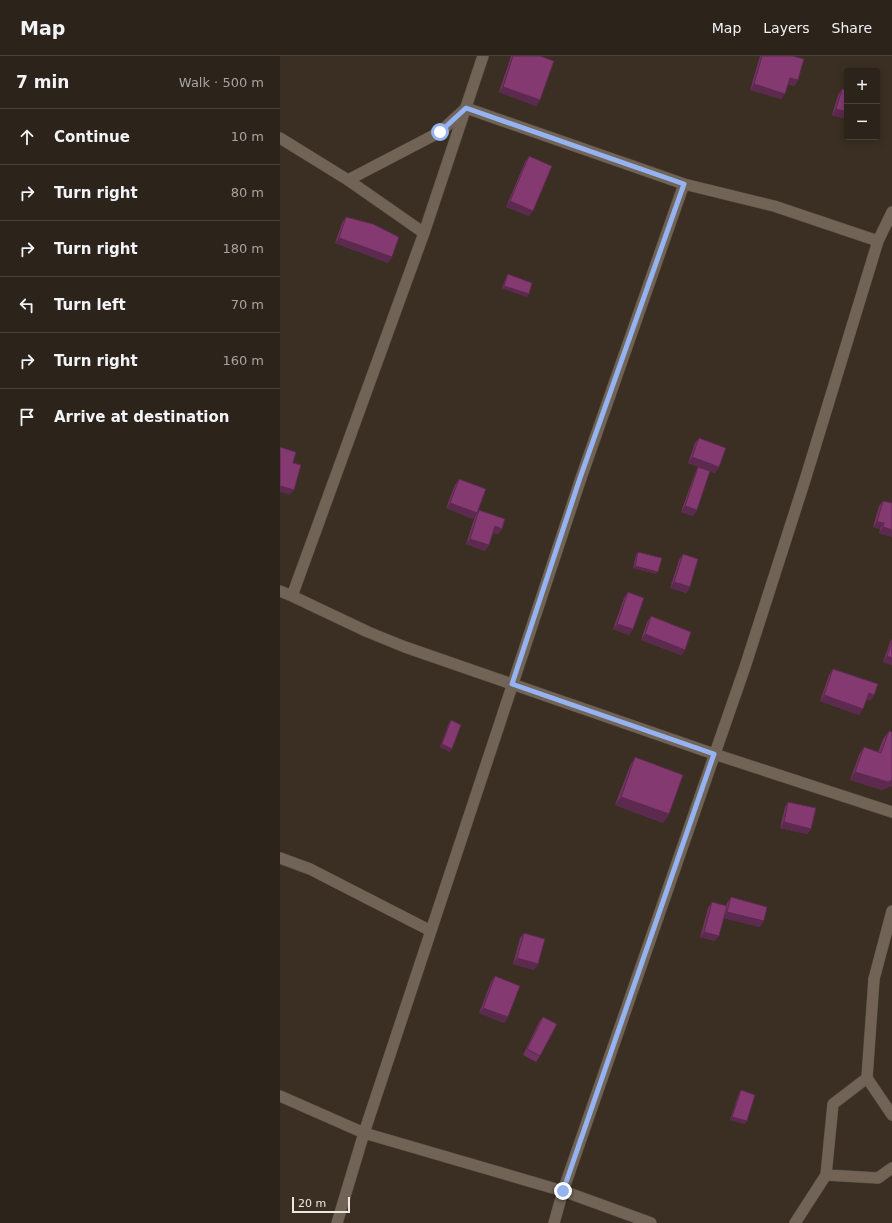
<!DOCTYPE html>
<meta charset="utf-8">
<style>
body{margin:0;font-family:"DejaVu Sans",sans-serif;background:#342b23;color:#f1f3f6}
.controls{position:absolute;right:12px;top:12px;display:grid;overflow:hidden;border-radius:4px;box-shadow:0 2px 10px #0003}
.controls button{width:36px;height:36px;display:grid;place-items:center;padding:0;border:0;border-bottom:1px solid #484039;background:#2c231a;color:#f1f3f6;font:20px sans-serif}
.scale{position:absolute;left:12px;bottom:10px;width:58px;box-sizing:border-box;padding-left:4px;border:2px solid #eee7df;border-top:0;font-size:11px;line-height:14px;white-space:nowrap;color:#eee7df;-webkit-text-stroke:3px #3a2f22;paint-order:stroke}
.stop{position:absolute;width:12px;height:12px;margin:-9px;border:3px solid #95b2f1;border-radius:50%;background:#fff}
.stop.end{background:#95b2f1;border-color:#fff;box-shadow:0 1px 4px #0008}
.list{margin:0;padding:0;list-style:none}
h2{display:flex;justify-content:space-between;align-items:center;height:52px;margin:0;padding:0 16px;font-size:17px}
h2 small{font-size:13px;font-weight:400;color:#a6a4a2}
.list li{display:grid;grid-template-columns:26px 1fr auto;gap:12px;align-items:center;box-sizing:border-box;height:56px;padding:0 16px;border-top:1px solid #484039}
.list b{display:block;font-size:15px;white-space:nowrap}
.list em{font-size:13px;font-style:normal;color:#a6a4a2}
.icon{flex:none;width:22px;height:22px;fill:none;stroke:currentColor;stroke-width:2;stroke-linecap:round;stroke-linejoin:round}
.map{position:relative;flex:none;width:612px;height:1167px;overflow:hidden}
header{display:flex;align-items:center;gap:24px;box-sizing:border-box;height:56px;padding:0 20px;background:#2c231a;border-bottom:1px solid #484039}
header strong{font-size:19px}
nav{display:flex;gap:22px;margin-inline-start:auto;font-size:14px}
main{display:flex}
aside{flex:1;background:#2c231a}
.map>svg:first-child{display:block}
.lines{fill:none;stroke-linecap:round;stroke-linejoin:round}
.minor-casing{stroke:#564d42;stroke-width:12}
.minor{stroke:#716457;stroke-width:11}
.wall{fill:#723261}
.shaded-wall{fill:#5c294f}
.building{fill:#843a71;stroke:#5c294f}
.route{stroke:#95b2f1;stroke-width:5}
</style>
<header>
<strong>Map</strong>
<nav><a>Map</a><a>Layers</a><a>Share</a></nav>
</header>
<main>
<aside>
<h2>7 min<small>Walk · 500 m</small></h2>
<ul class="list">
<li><svg class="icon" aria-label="ahead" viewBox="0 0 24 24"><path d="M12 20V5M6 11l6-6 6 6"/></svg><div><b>Continue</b></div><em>10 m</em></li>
<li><svg class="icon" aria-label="right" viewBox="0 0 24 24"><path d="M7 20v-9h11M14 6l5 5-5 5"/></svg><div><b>Turn right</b></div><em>80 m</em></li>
<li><svg class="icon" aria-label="right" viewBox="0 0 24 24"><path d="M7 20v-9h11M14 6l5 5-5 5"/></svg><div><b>Turn right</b></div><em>180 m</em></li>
<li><svg class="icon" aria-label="left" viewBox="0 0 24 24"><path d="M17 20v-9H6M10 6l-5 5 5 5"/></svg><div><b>Turn left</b></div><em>70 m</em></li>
<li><svg class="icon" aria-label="right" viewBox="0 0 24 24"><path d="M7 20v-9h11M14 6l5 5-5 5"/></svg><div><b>Turn right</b></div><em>160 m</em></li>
<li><svg class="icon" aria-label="arrive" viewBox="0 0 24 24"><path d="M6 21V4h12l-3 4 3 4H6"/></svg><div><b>Arrive at destination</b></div></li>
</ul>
</aside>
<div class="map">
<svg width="612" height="1167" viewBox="0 0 612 1167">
<rect width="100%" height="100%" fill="#3a2f22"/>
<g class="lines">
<defs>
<path id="minor" d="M0 82 68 124 160 76 186 52 404 128 494 150 598 185
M144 177 203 0
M0 535 12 540 88 576 125 591 434 698 612 756
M12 540 144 177 68 124
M0 802 30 813 151 875
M587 1022 612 1059
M0 1040 84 1077 283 1135 371 1167
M546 1119 598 1122 612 1112
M57 1167 84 1077 301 422 404 128
M274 1167 283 1135 465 611 525 424 598 185 612 156
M515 1167 546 1119 553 1048 587 1022 594 923 612 855"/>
</defs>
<!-- minor casing -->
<use href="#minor" class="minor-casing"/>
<!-- minor -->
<use href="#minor" class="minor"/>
</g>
<!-- wall -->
<path class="wall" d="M231 0H260V44L256 50 219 36Z
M480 0H513L518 24 514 30 508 28 501 43 470 34Z
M562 33 567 35V63L552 59 558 39Z
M249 100V160L226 151 245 106Z
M66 161 112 201 108 207 55 187 62 167Z
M228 218 247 241 222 232 226 221Z
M419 382 439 411 435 417 408 407 415 387Z
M418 411 417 454 413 460 401 456 415 417Z
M179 423 193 463 166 452 175 429Z
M603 445 612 481 599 477 600 473 593 471 599 450Z
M199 454 222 473 218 478 213 477 209 489 205 495 186 488 195 460Z
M358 496 376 518 353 512 356 499Z
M403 498 410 531 406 537 390 532 399 504Z
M348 536 353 573 349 579 333 573 344 542Z
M371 560 405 594 401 599 361 584 367 566Z
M612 583V609L603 606 610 586Z
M553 613 594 639 590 645 587 643 583 653 579 659 540 645 549 619Z
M171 664 170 696 160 691 169 667Z
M609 675 602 734 570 724 579 699 584 691 598 696 603 683Z
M355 701 389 758 383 767 335 749 350 710Z
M508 746 531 773 527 778 500 772 505 751Z
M451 841 480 871 444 862 435 885 420 881 428 852 432 846 446 850 447 847Z
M244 877 254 914 233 908 240 882Z
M215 920 228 961 224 967 199 957 211 926Z
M263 961 260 1000 256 1006 243 999 259 966Z
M461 1034 465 1068 450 1064 459 1037Z"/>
<!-- shaded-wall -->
<path class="shaded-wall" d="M510 22 518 24 514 30 506 27Z
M474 28 505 38 501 43 470 34Z
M223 31 260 44 256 50 219 36Z
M556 53 567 56V63L552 59Z
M230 145 253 155 249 160 226 151Z
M59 182 112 201 108 207 55 187Z
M224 230 249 238 247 241 222 232Z
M412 401 439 411 435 417 408 407Z
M0 430 14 434 10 439 0 436Z
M170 447 197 457 193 463 166 452Z
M405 450 417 454 413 460 401 456Z
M597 466 604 467 600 473 593 471Z
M215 470 222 473 218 478 211 476Z
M603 471 612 474V481L599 477Z
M190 483 209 489 205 495 186 488Z
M355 510 378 516 376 518 353 512Z
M394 526 410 531 406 537 390 532Z
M337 568 353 573 349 579 333 573Z
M365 578 405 594 401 599 361 584Z
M607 600 612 602V609L603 606Z
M589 637 594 639 590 645 585 643Z
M544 639 583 653 579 659 540 645Z
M162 688 172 693 170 696 160 691Z
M575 716 612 724V730L602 734 570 724Z
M341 741 389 758 383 767 335 749Z
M504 766 531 773 527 778 500 772Z
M447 856 484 865 480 871 443 862Z
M424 876 439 880 435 885 420 881Z
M237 902 258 908 254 914 233 908Z
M203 952 228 961 224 967 199 957Z
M452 1061 467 1065 465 1068 450 1064Z"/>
<!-- building -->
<path class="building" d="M233 0H260L274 5 260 44 223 31Z
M482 0H513L524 3 518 24 510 22 505 38 474 28Z
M562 33 567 35V56L556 53Z
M249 100 272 110 253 155 230 145Z
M66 161 93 168 119 181 112 201 59 182Z
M228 218 252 227 249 238 224 230Z
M419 382 446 392 439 411 412 401Z
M0 391 16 396 13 407 21 409 14 434 0 430Z
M418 411 430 415 417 454 405 450Z
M179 423 206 433 197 457 170 447Z
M603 445 612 447V474L603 471 604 467 597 466Z
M199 454 225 463 222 473 215 470 209 489 190 483Z
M358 496 382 502 378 516 355 510Z
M403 498 418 503 410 531 394 526Z
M348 536 364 542 353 573 337 568Z
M371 560 411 576 405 594 365 578Z
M612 586V602L607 600Z
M553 613 598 628 594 639 589 637 583 653 544 639Z
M171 664 181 669 172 693 162 688Z
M609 675 612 676V724L608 726 575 716 584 691 601 697Z
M355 701 403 719 389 758 341 741Z
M508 746 536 752 531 773 504 766Z
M451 841 487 851 484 865 447 856Z
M432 846 447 850 439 880 424 876Z
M244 877 265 883 258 908 237 902Z
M215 920 240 930 228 961 203 952Z
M263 961 277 968 260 1000 247 993Z
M461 1034 475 1039 467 1065 452 1061Z"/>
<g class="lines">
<!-- route -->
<path class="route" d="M160 76 186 52 404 128 300 422 232 628 434 698 283 1135"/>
</g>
</svg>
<div class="controls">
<button>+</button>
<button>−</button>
</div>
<div class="scale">20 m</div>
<div class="stop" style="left:160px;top:76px"></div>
<div class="stop end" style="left:283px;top:1135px"></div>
</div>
</main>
